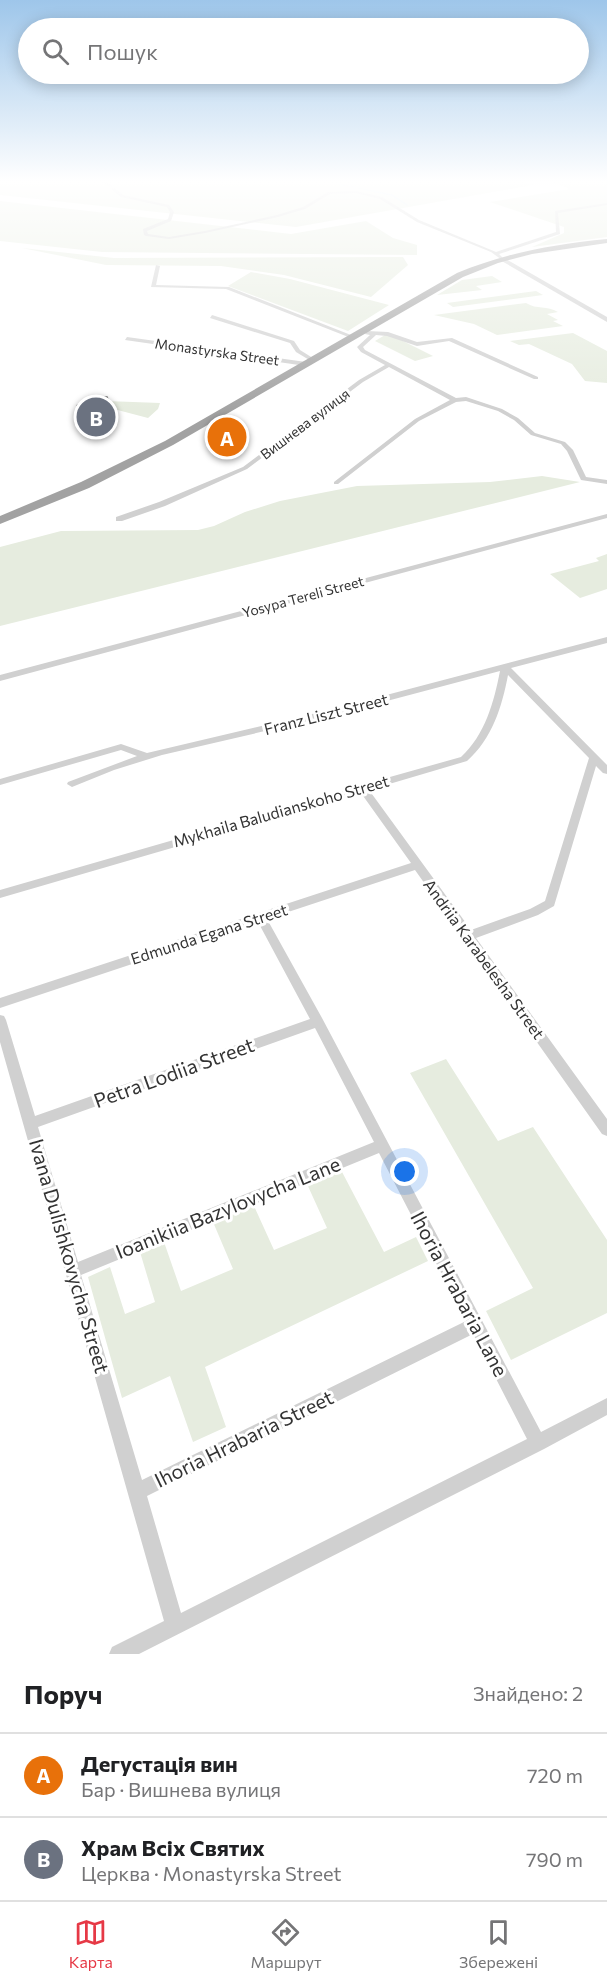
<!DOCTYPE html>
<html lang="uk">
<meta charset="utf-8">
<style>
body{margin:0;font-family:Commissioner,sans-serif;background:#f6f6f6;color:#202124}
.you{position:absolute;left:405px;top:1172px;width:21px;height:21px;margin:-15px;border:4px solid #fff;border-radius:50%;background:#1a73e8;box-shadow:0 0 0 9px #1a73e833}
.badge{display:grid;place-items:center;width:39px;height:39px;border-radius:50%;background:#e63946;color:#fff;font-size:20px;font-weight:700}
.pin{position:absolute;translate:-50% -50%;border:3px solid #fff;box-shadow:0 2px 6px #0006}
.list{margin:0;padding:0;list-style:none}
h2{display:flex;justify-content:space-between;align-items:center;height:78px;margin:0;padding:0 24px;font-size:26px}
h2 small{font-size:20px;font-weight:400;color:#757577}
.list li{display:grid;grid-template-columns:39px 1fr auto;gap:18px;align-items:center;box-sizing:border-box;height:84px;padding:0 24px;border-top:2px solid #e0e0e0}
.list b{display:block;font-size:22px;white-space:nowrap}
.list p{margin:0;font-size:20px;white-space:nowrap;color:#757577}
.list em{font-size:20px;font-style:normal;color:#757577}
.icon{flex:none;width:33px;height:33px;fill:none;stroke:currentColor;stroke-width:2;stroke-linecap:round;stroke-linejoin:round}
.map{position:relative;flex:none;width:607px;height:1654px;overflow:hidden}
.search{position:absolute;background:#fff;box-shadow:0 3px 15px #0003;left:18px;right:18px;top:18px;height:66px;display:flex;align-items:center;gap:15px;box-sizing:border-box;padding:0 21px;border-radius:33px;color:#757577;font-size:22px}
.sheet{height:246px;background:#fff}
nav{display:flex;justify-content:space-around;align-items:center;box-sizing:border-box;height:84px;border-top:2px solid #e0e0e0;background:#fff;font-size:16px;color:#757577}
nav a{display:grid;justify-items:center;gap:3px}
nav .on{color:#e63946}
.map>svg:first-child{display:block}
.green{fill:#e6ecdf}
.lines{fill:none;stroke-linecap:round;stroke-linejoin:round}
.stream{stroke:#cfe2ee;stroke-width:1.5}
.minor{fill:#d0d0d0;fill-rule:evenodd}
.tertiary{fill:#d0d0d0;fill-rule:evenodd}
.trunk{fill:#a2a2a2;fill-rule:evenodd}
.wall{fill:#8c8c8c}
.shaded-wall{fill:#5f5f5f}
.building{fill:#1a1a1a;stroke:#5f5f5f;stroke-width:1.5}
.labels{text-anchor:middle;stroke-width:6;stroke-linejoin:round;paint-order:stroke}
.far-street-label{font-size:14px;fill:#333;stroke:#fff}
.street-label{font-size:16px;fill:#333;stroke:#fff}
.near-street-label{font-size:20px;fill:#333;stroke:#fff}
</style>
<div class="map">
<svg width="607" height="1654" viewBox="0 0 607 1654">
<rect width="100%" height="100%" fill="#fff"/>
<!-- green -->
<path class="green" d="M0 180H519L533 185 296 227 0 195Z
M547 180H607V237L532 247 564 233V227L490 202 570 189Z
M0 201 291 234 366 221 393 238 417 245V255L102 252 0 241Z
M22 248 114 258 403 257 408 265 371 297 284 275 221 266 106 265Z
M251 272 290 279 389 305 348 331 228 286Z
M492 276 502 282 476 286 482 290 437 295 462 280Z
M536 291 543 295 453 307 447 303Z
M526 303C537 310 547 305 558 312L547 314 558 320 553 321 563 326 497 335 474 324 434 315Z
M573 333 607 351V383L585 381 572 364 529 344 519 345 510 341Z
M385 335 393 336 433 356 415 361 375 341Z
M106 401 160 403 158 409 148 418 110 408H78Z
M542 476 580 482 0 626V547L61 531 198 530 214 526 245 512 280 501 357 486 490 482Z
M607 554V589L580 598 550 574 599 561 596 558Z
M446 1059 498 1141 533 1127 607 1240V1313L511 1360 486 1311 533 1288 410 1073Z
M341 1170 384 1252 416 1237 428 1261 205 1367 226 1427 193 1442 170 1376 122 1398 88 1277 110 1267 125 1314 155 1302 140 1252 164 1242 181 1291 233 1269 213 1222 254 1206 274 1250 327 1228 307 1184Z"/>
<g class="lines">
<!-- stream -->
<path class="stream" d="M336 180 339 184 392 195 407 205"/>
<!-- minor -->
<path class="minor" d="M100 180H105L123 195 169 205 174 212 171 221 147 231 148 234 169 237 205 231 277 215 303 207 328 192 356 191 382 197 419 220 496 252 556 232 555 211 607 203V205L558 213 560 234 499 254 504 259 502 260 491 252 417 222 380 199 356 193 330 194 305 209 278 217 205 233 169 239 146 236 144 235 143 229 168 219 170 212 167 207 121 197Z
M156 265 160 266 156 285 229 287 356 337 351 338 226 289 151 287Z
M212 315 294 341 300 350 316 360 311 361 296 352 290 343 210 318Z
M367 331 388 332 417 342 452 338 538 377V379H534L449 341 417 346 387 336 376 335 363 347 365 350 456 398 466 397 502 409 518 418 535 433 565 442 573 450 586 477 607 480V484L581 480 567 451 561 444 531 435 514 420 498 411 466 401 456 402 419 421 338 484H334V482L415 419 450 400 389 367 363 382 247 469 165 506 122 521H116V517L159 502 243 467 359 380 385 365 361 352 357 347 370 335 365 334Z
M127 337 306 362 309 364 306 366 125 340Z
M607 514V518L0 681V675Z
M607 637V643L511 668 607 765V774L603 773 596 766 554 906 538 915 476 938 607 1119V1136L602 1134 415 870 267 919 322 1018 541 1432 607 1398V1415L544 1449 139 1654H109L112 1647 164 1621 0 1042V1015L4 1016 6 1020 35 1116 310 1019 258 922 0 1008V998L411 863 361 793 0 898V890L357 787 358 785 365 784 461 757C485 735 494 702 500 671L334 715 162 755 114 770 72 787 67 784 68 782 137 756 121 750 0 785V779L121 744 147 753 333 709ZM508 675 589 758 545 901 530 909 471 930 369 790 467 761C492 739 502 707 508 675ZM315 1028 374 1142 78 1262 38 1127ZM379 1153 466 1321 142 1480 81 1275ZM473 1334 527 1439 181 1613 147 1496Z"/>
<!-- tertiary -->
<path class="tertiary" d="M500 258H504L607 317V322L500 260Z"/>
<!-- trunk -->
<path class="trunk" d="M607 239V243L532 254 498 263 463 277 173 445 89 488 0 524V516L81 482 165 441 457 273C505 253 555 244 607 239Z"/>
</g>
<!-- wall -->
<path class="wall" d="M110 403 111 416 109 417V423L103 420 97 423 80 419 78 405Z"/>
<!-- shaded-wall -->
<path class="shaded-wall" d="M110 403 111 416 109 417V423L107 404Z
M101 407 103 420 97 423 95 410Z"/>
<!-- building -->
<path class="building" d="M107 397 110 403 107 404V409L101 407 95 410 78 405 93 398Z"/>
<!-- sky -->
<linearGradient id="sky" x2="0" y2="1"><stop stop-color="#9ec6ea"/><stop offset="0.44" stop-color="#fff"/><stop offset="1" stop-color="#fff" stop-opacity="0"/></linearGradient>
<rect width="607" height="412" fill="url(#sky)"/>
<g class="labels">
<!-- far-street labels -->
<g class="far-street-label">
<text transform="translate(217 352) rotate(8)" y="5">Monastyrska Street</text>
<text transform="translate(305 424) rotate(-37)" y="5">Вишнева вулиця</text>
<text transform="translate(303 597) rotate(-15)" y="5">Yosypa Tereli Street</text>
</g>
<!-- street labels -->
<g class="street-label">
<text transform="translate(326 714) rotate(-14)" y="6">Franz Liszt Street</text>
<text transform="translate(281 811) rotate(-16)" y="6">Mykhaila Baludianskoho Street</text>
<text transform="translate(209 934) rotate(-18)" y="6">Edmunda Egana Street</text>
<text transform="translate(484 959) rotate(54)" y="6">Andriia Karabelesha Street</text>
</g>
<!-- near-street labels -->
<g class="near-street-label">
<text transform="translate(174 1073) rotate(-20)" y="7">Petra Lodiia Street</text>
<text transform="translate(228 1208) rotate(-22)" y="7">Ioanikiia Bazylovycha Lane</text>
<text transform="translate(69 1256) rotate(74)" y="7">Ivana Dulishkovycha Street</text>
<text transform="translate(459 1294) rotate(62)" y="7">Ihoria Hrabaria Lane</text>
<text transform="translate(244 1439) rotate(-26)" y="7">Ihoria Hrabaria Street</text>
</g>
</g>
</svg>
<div class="you"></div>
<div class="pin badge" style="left:227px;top:437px;background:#e8710a">A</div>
<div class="pin badge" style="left:96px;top:417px;background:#6b7280">B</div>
<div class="search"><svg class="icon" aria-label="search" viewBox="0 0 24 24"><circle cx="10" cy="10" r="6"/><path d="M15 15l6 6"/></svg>Пошук</div>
</div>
<section class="sheet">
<h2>Поруч<small>Знайдено: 2</small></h2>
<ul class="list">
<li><span class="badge" style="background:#e8710a">A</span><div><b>Дегустація вин</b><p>Бар · Вишнева вулиця</p></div><em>720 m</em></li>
<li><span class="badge" style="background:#6b7280">B</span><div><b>Храм Всіх Святих</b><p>Церква · Monastyrska Street</p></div><em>790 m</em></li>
</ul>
</section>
<nav>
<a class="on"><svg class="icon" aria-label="map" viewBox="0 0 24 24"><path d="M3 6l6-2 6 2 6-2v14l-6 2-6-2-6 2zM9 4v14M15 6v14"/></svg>Карта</a>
<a><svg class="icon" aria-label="directions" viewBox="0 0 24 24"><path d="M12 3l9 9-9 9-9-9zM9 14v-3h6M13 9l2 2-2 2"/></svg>Маршрут</a>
<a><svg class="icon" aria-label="saved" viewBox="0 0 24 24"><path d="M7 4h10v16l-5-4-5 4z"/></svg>Збережені</a>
</nav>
